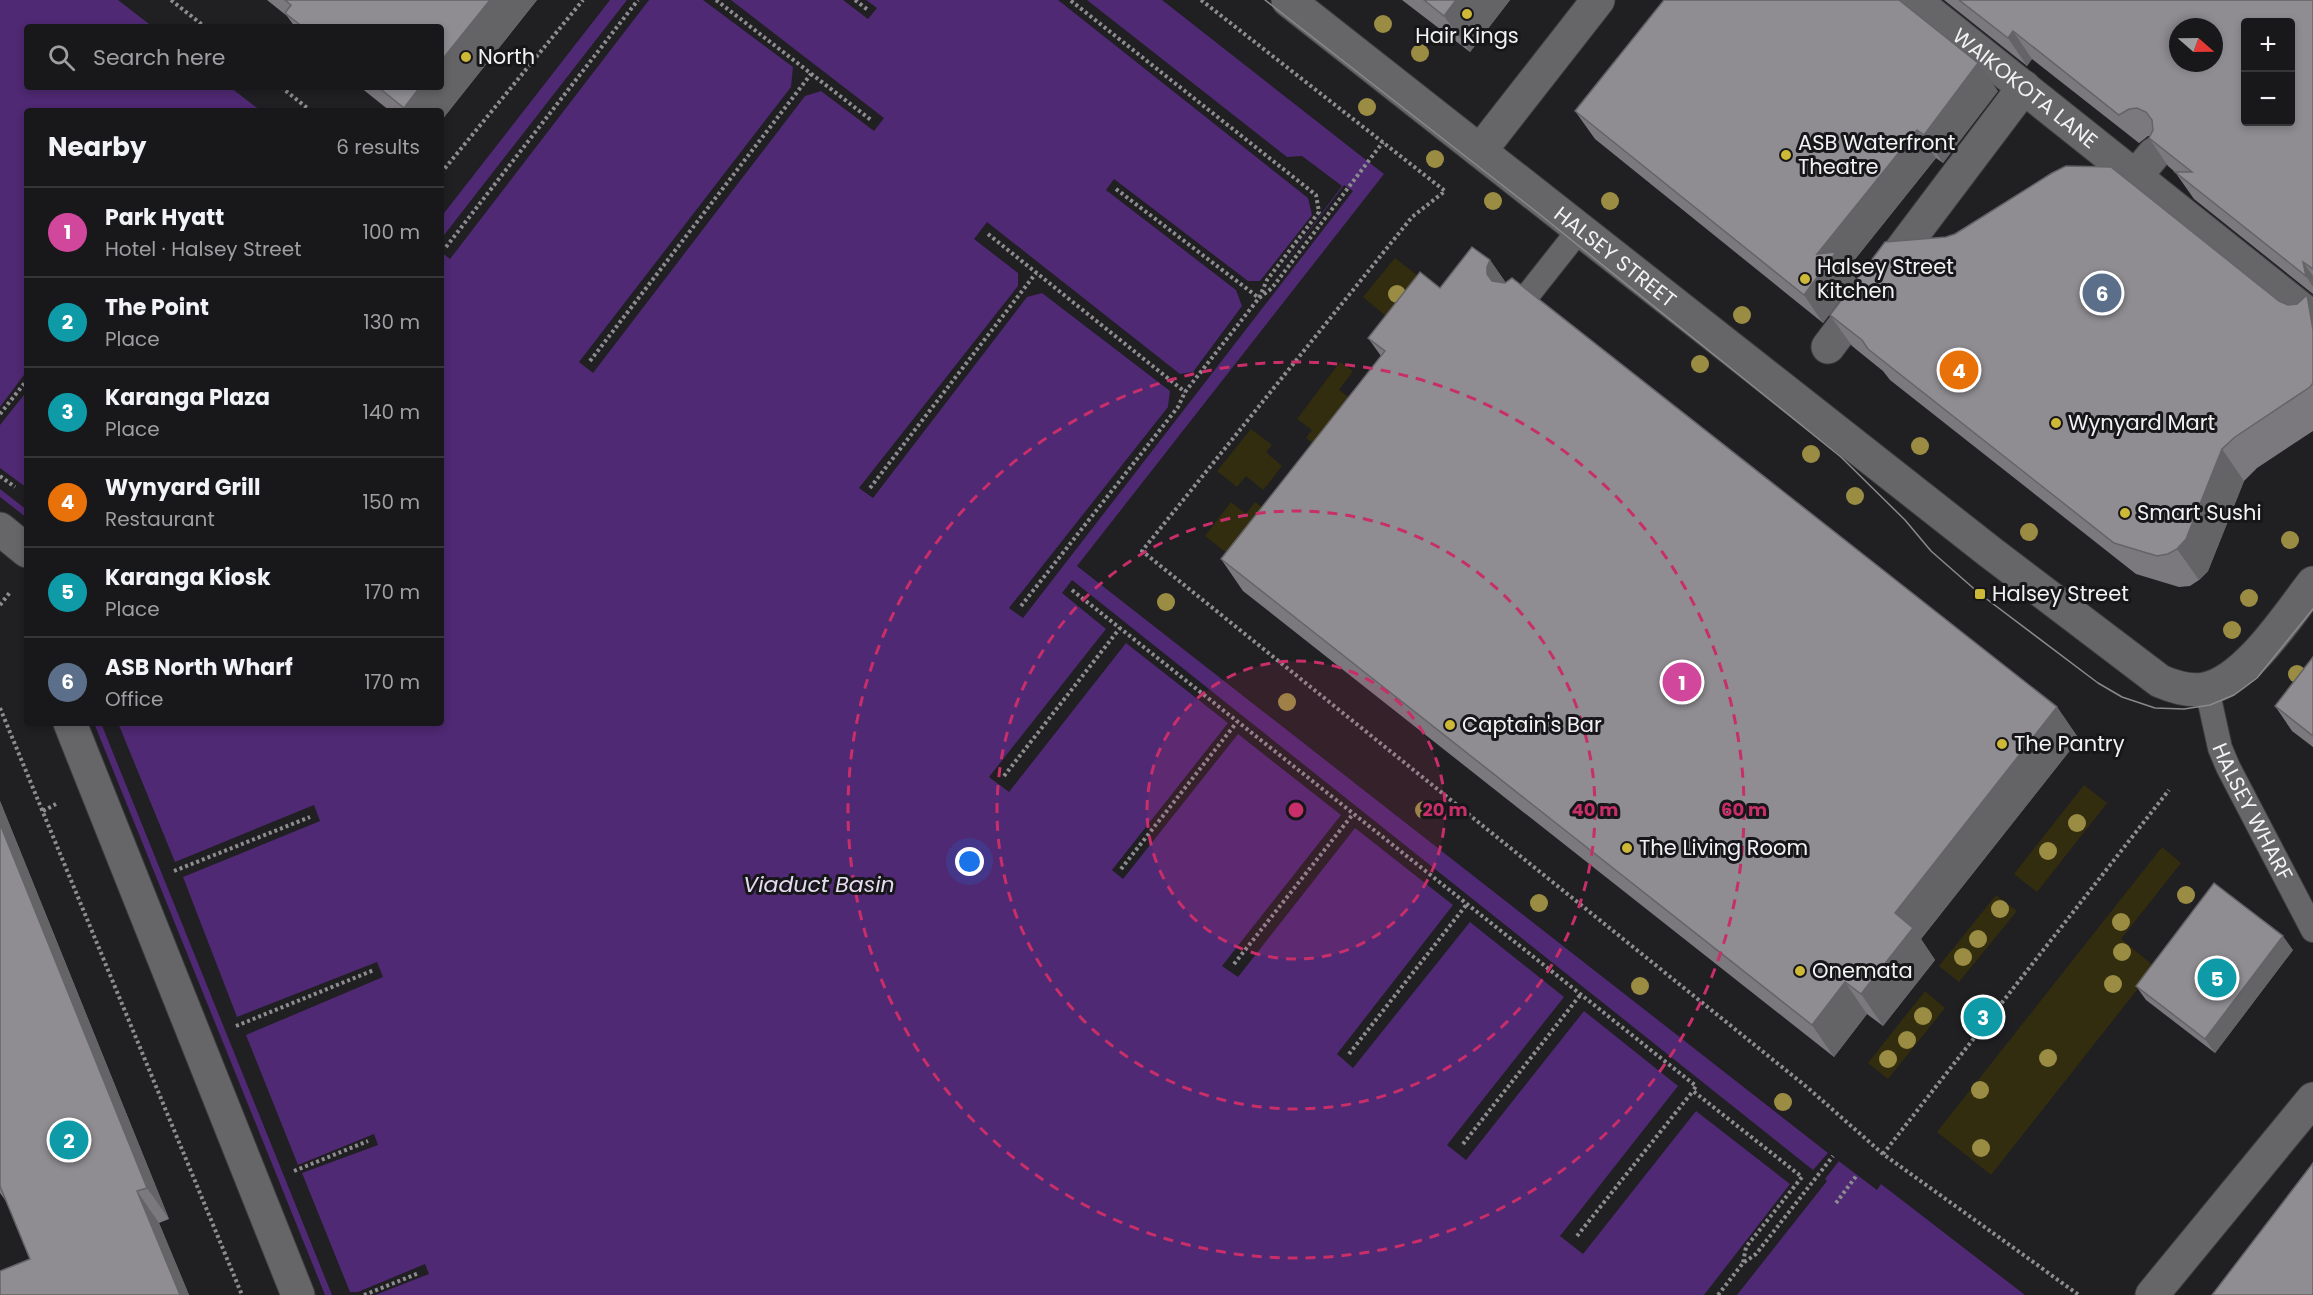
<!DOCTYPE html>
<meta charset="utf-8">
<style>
body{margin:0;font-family:Poppins,sans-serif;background:#212023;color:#f1f3f6}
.controls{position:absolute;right:18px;top:18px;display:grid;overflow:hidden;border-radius:6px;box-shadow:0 3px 9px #0003}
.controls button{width:54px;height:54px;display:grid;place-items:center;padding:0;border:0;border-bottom:2px solid #363639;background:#18171a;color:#f1f3f6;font:30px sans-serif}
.compass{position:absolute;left:2169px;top:18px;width:54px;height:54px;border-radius:50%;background:#18171a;box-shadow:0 3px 9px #0003;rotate:110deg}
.you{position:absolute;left:970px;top:862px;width:21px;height:21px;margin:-15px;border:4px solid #fff;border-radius:50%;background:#1a73e8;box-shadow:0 0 0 9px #1a73e833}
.badge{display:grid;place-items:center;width:39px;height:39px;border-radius:50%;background:#ceb837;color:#fff;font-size:20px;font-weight:700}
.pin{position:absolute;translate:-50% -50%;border:3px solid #fff;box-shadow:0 2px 6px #0006}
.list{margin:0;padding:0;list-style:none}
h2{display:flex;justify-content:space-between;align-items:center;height:78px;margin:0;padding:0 24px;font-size:26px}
h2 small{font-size:20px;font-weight:400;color:#9f9fa2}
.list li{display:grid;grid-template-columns:39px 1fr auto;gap:18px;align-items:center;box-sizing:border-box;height:90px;padding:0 24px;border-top:2px solid #363639}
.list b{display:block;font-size:22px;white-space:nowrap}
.list p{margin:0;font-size:20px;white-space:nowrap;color:#9f9fa2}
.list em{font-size:20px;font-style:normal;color:#9f9fa2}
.icon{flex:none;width:33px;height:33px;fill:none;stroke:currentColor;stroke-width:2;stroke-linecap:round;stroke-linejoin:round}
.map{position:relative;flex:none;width:2313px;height:1295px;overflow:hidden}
.search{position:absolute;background:#18171a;box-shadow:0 3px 9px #0003;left:24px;top:24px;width:420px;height:66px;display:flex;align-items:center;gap:15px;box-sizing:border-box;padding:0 21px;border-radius:6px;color:#9f9fa2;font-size:22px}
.panel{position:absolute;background:#18171a;box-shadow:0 3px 9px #0003;left:24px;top:108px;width:420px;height:618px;border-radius:6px}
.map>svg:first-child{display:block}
.green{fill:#322d0f}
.water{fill:#4f2973}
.pier{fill:#201f22}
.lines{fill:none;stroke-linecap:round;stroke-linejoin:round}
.lane-casing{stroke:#3d3c3e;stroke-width:26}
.street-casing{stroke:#3d3c3e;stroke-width:35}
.secondary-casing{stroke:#3d3c3e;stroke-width:35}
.path{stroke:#8d8c8e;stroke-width:4;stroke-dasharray:3 3;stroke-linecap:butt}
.lane{stroke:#666568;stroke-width:24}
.street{stroke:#666568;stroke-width:33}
.secondary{stroke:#666568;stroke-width:33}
.tram{stroke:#8a898b;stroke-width:1.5}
.tree{fill:#9a8c43}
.wall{fill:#7b797d}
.shaded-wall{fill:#646366}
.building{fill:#8f8d91;stroke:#646366;stroke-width:1.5;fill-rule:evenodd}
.ring{fill:none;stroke:#c72e6a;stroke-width:3;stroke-dasharray:10 8}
.poi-dot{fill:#ceb837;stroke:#171619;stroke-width:2}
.labels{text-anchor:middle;stroke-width:6;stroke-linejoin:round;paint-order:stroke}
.poi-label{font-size:21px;fill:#f2f1f3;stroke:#171619;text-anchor:start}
.street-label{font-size:21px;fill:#f2f1f3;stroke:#171619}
.water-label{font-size:22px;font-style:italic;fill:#e5dcf1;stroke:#171619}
.centre{fill:#c72e6a;stroke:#171619;stroke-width:3}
.ring-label{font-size:18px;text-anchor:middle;font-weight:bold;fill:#c72e6a;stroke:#171619;stroke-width:6;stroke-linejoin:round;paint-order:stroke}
</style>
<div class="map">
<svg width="2313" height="1295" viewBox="0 0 2313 1295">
<rect width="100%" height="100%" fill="#201f22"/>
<!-- green -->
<path class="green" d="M1395 258 1432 287 1399 327 1363 297Z
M1340 362 1353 371 1339 390 1356 403 1321 450 1306 438 1312 430 1297 419Z
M1251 429 1272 445 1266 452 1282 466 1263 490 1246 476 1237 487 1217 471Z
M1231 502 1246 514 1255 502 1272 515 1237 561 1205 536Z
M2084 785 2107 803 2037 892 2014 874Z
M2162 847 2181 863 2121 939 2155 967 1991 1175 1937 1132Z
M1996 895 2017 911 1959 982 1939 966Z
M1925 991 1945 1008 1888 1079 1868 1063Z"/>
<!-- water -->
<path class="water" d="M0 0H118L153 27H27V87H230L261 111H27V518L0 497Z
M610 0H1162L1384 174 1077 566 1828 1153 1877 1190 1881 1184 2025 1295H325L94 723H441V217Z"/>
<!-- pier -->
<path class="pier" d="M627 0H649L450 259 441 252V239Z
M703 0H731L884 118 874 131 821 91 805 96 593 373 579 362 791 87 793 67Z
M843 0H866L877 8 868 19Z
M1058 0H1087L1287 157 1302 156 1342 186 1271 282 1344 185 1353 191 1023 618 1009 608 1168 407 1170 391 1042 293 1027 297 873 498 859 488 1018 286V273L974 239 987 222 1180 374 1193 372 1242 306 1236 290 1106 190 1114 179 1248 281H1260L1312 215 1308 198Z
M27 371V391L0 425V407Z
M0 468 27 488V510L0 489Z
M1072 580 1813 1170 1828 1153 1839 1161 1825 1179 1827 1181 1737 1295H1704L1790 1184 1696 1111 1583 1254 1560 1236 1678 1086 1584 1011 1466 1160 1447 1145 1564 997 1470 922 1353 1068 1337 1054 1453 905 1355 828 1238 977 1222 966 1341 815 1238 734 1123 879 1112 870 1228 723 1126 643 1009 792 989 777 1106 629 1062 593Z
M101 723H118L175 862 314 805 320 821 183 877 237 1017 377 962 383 977 246 1035 298 1165 374 1134 378 1145 302 1173 350 1292H358L425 1264 429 1274 375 1295H332Z"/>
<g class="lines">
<defs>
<g id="lane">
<path d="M1523 301 1580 229"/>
<path id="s1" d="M2207 689 2220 748 2228 767 2313 930"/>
</g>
<g id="street">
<path id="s2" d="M1914 0 2313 318"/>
<path d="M1480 151 1598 0"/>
<path d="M2135 177 2154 154"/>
<path d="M1828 347 2024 87"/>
<path d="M0 529 27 551"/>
<path d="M70 723 298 1295"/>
<path d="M2152 1295 2313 1099"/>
</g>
<g id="secondary">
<path id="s3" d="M1288 0 1990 552 2160 681C2174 687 2190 692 2205 689 2246 681 2288 615 2313 583"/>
</g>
</defs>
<!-- lane casing -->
<use href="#lane" class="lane-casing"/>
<!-- street casing -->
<use href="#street" class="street-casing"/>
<!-- secondary casing -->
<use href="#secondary" class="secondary-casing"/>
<!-- path -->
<path class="path" d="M171 0 205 27
M716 0 871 120
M855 0 868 10
M1201 0 1445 191 1412 217 1142 551 1808 1088 1883 1154 2079 1295
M281 87 311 111
M441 173 583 0
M1116 189 1259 298 1272 288 1383 142
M988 234 1185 392
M446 247 638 0
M590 361 811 74
M0 414 27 380
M0 476 15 487
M870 488 1036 273
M1072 590 1696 1086 1693 1091 1802 1177 1746 1247 1743 1263
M0 605 11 591
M1021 606 1178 407 1185 392 1259 298 1267 280 1319 212 1316 195 1070 0
M0 708 242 1295
M1004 776 1120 628
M43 811 56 804
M1121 869 1237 722
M174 871 310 817
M1234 964 1353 814
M236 1026 374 970
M1349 1054 1467 904
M1463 1144 1581 994
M1883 1154 2169 790
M294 1171 368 1141
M1836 1203 1857 1175
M1577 1236 1693 1091
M364 1295 419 1273
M1718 1295 1743 1263 1756 1254 1833 1156"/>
<!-- lane -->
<use href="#lane" class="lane"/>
<!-- street -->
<use href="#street" class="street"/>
<!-- secondary -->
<use href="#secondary" class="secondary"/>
<!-- tram -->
<path class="tram" d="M1265 0 1538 213 1841 457 1905 520 1931 551 1980 594 2098 683 2122 697 2155 708 2184 709 2210 705 2234 695 2257 678 2313 609"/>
</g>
<!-- trees -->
<g class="tree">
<circle cx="1383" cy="24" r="9"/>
<circle cx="1420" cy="53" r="9"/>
<circle cx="1367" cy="107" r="9"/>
<circle cx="1435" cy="159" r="9"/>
<circle cx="1493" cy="201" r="9"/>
<circle cx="1610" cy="201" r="9"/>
<circle cx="1397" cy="294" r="9"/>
<circle cx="1742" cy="315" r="9"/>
<circle cx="1700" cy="364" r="9"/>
<circle cx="1920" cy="446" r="9"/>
<circle cx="1811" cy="454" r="9"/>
<circle cx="1855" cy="496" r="9"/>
<circle cx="2029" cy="532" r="9"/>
<circle cx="2290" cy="540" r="9"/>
<circle cx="2249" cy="598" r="9"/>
<circle cx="1166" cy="602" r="9"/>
<circle cx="2232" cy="630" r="9"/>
<circle cx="2297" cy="674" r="9"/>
<circle cx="1287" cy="702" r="9"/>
<circle cx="1424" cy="810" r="9"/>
<circle cx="2077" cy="823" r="9"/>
<circle cx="2048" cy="851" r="9"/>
<circle cx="2186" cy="895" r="9"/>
<circle cx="1539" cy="903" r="9"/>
<circle cx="2000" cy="909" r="9"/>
<circle cx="2121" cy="922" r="9"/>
<circle cx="1978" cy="939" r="9"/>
<circle cx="2122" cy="952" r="9"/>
<circle cx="1963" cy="957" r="9"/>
<circle cx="2113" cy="984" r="9"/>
<circle cx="1640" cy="986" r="9"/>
<circle cx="1923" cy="1016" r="9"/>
<circle cx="1907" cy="1040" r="9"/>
<circle cx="2048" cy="1058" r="9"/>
<circle cx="1888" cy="1059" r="9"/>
<circle cx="1980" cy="1090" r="9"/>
<circle cx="1783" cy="1102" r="9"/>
<circle cx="1981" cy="1148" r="9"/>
</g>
<!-- wall -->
<path class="wall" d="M267 0H537L441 121V111H390L360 87H441V27H295L287 16Z
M1402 0H1510L1470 52Z
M1944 0H2313V294L2194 199 2175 172 2168 166 2149 138 2150 136H2148L2139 143 2032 59 2027 66Z
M1998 91 1943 163 1936 158 1848 268 1856 279 1823 323 1595 139 1575 111Z
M1490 260 1506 283 2057 707 2079 739 1921 939 1935 960 1883 1026 1867 1014 1834 1057 1243 591 1221 559 1381 356 1368 338 1440 288Z
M2279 301 2288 305 2313 304V431L2257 468 2244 481 2208 571 2199 580 2190 586 2179 587 2136 574 1890 380 1883 371 1852 346 1830 315Z
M2313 657V747L2292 731 2275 706Z
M0 801 169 1219 159 1223 189 1295H0L30 1259 8 1204 0 1193Z
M2293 950 2215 1053 2146 1000 2136 986Z"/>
<!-- shaded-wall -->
<path class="shaded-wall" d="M490 0H537L441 121V111H406L404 108 420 87H441V61Z
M1456 0H1510L1470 52 1444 16Z
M2013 31 2032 59 2027 66 2008 38Z
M1978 63 1998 91 1943 163 1924 135Z
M1917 130 1936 158 1848 268 1856 279 1823 323 1804 295 1817 254Z
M1490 260 1512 292 1510 306 1487 274V267Z
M2303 262 2313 276V287L2306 276Z
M2307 295 2313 304V330Z
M2222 449 2244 481 2208 571 2199 580 2177 549Z
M2057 707 2079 739 1921 939 1935 960 1883 1026 1861 994 1895 913Z
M0 801 169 1219 147 1188 0 824Z
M2283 936 2293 950 2215 1053 2205 1039Z
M1845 982 1867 1014 1834 1057 1812 1025Z
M137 1191 159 1223 189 1295H180Z"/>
<!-- building -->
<path class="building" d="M285 0H490L441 61V27H303L285 13 291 5Z
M1424 0H1456L1444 16Z
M1664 0H1899L1978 63 1924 135 1917 130 1817 254 1836 252 1804 295 1575 111Z
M1959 0H2313V269L2303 262 2306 276 2175 172H2192L2149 138 2153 130 2152 120 2146 112 2137 108 2129 109 2119 115 2013 31 2008 38ZM2246 22H2290V122H2246ZM2178 27H2214V63H2178Z
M378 87H420L404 108Z
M2066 166 2111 167 2279 301 2288 305 2297 304 2307 295 2313 330V383L2310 387 2235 437 2222 449 2186 539 2177 549 2168 554 2157 556 2114 543 1868 349 1862 340 1830 315 1885 242 1946 237 1955 234 2052 173Z
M1472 247 1490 260 1487 267V274L1492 281 1505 283 1512 278 2057 707 1895 913 1913 928 1861 994 1845 982 1812 1025 1221 559 1385 351 1368 338 1420 272 1440 288Z
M2313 657V736L2275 706Z
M0 824 147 1188 137 1191 180 1295H0V1271L30 1259 0 1186Z
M2214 883 2283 936 2205 1039 2136 986Z
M2313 1163V1295H2212Z"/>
<!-- distance rings -->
<circle cx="1296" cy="810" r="149" fill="#c72e6a" fill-opacity=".12"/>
<g class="ring">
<circle cx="1296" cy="810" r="149"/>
<circle cx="1296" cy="810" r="299"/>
<circle cx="1296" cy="810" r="448"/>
</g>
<!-- markers -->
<g class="poi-dot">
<circle cx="1467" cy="14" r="6"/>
<circle cx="466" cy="57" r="6"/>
<circle cx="1786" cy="155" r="6"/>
<circle cx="1805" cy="279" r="6"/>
<circle cx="2056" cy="423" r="6"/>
<circle cx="2125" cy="513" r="6"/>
<rect x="1974" y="588" width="12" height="12" rx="3"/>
<circle cx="1450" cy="725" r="6"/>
<circle cx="2002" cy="744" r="6"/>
<circle cx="1627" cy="848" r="6"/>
<circle cx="1800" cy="971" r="6"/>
</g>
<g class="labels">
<!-- poi labels -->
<g class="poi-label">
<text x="1467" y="43" text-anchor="middle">Hair Kings</text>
<text x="478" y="64">North</text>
<text x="1798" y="150">ASB Waterfront<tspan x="1798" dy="24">Theatre</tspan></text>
<text x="1817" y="274">Halsey Street<tspan x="1817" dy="24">Kitchen</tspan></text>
<text x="2068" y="430">Wynyard Mart</text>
<text x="2137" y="520">Smart Sushi</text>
<text x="1992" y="601">Halsey Street</text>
<text x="1462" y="732">Captain's Bar</text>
<text x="2014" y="751">The Pantry</text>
<text x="1639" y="855">The Living Room</text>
<text x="1812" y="978">Onemata</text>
</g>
<!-- street labels -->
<g class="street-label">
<text dy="7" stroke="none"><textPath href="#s2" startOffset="142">WAIKOKOTA LANE</textPath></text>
<text dy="7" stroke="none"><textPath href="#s3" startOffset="416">HALSEY STREET</textPath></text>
<text dy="7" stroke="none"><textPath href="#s1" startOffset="132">HALSEY WHARF</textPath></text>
</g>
<!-- water labels -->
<g class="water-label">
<text x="819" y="892">Viaduct Basin</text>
</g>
</g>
<circle cx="1296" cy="810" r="9" class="centre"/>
<g class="ring-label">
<text x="1445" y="816">20 m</text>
<text x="1595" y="816">40 m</text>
<text x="1744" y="816">60 m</text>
</g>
</svg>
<div class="controls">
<button>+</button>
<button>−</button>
</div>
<svg class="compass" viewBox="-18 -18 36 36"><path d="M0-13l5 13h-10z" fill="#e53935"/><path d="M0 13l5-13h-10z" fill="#9f9fa2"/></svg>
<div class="you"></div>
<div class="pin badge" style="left:1682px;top:682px;background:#d1479c">1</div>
<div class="pin badge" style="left:69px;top:1140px;background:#0f9aa8">2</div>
<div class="pin badge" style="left:1983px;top:1017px;background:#0f9aa8">3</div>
<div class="pin badge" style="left:1959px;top:370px;background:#e8710a">4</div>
<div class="pin badge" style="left:2217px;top:978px;background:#0f9aa8">5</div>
<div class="pin badge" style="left:2102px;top:293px;background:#5c6f8a">6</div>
<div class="search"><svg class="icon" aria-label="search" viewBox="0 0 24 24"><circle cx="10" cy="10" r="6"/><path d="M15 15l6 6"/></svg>Search here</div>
<section class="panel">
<h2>Nearby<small>6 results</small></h2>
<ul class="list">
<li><span class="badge" style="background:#d1479c">1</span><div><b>Park Hyatt</b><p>Hotel · Halsey Street</p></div><em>100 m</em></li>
<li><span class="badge" style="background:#0f9aa8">2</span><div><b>The Point</b><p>Place</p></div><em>130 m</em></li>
<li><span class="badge" style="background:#0f9aa8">3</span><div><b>Karanga Plaza</b><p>Place</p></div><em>140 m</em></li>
<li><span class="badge" style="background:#e8710a">4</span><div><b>Wynyard Grill</b><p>Restaurant</p></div><em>150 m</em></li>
<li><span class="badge" style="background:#0f9aa8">5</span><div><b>Karanga Kiosk</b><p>Place</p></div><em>170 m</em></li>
<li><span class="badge" style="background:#5c6f8a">6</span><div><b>ASB North Wharf</b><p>Office</p></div><em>170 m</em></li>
</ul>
</section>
</div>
